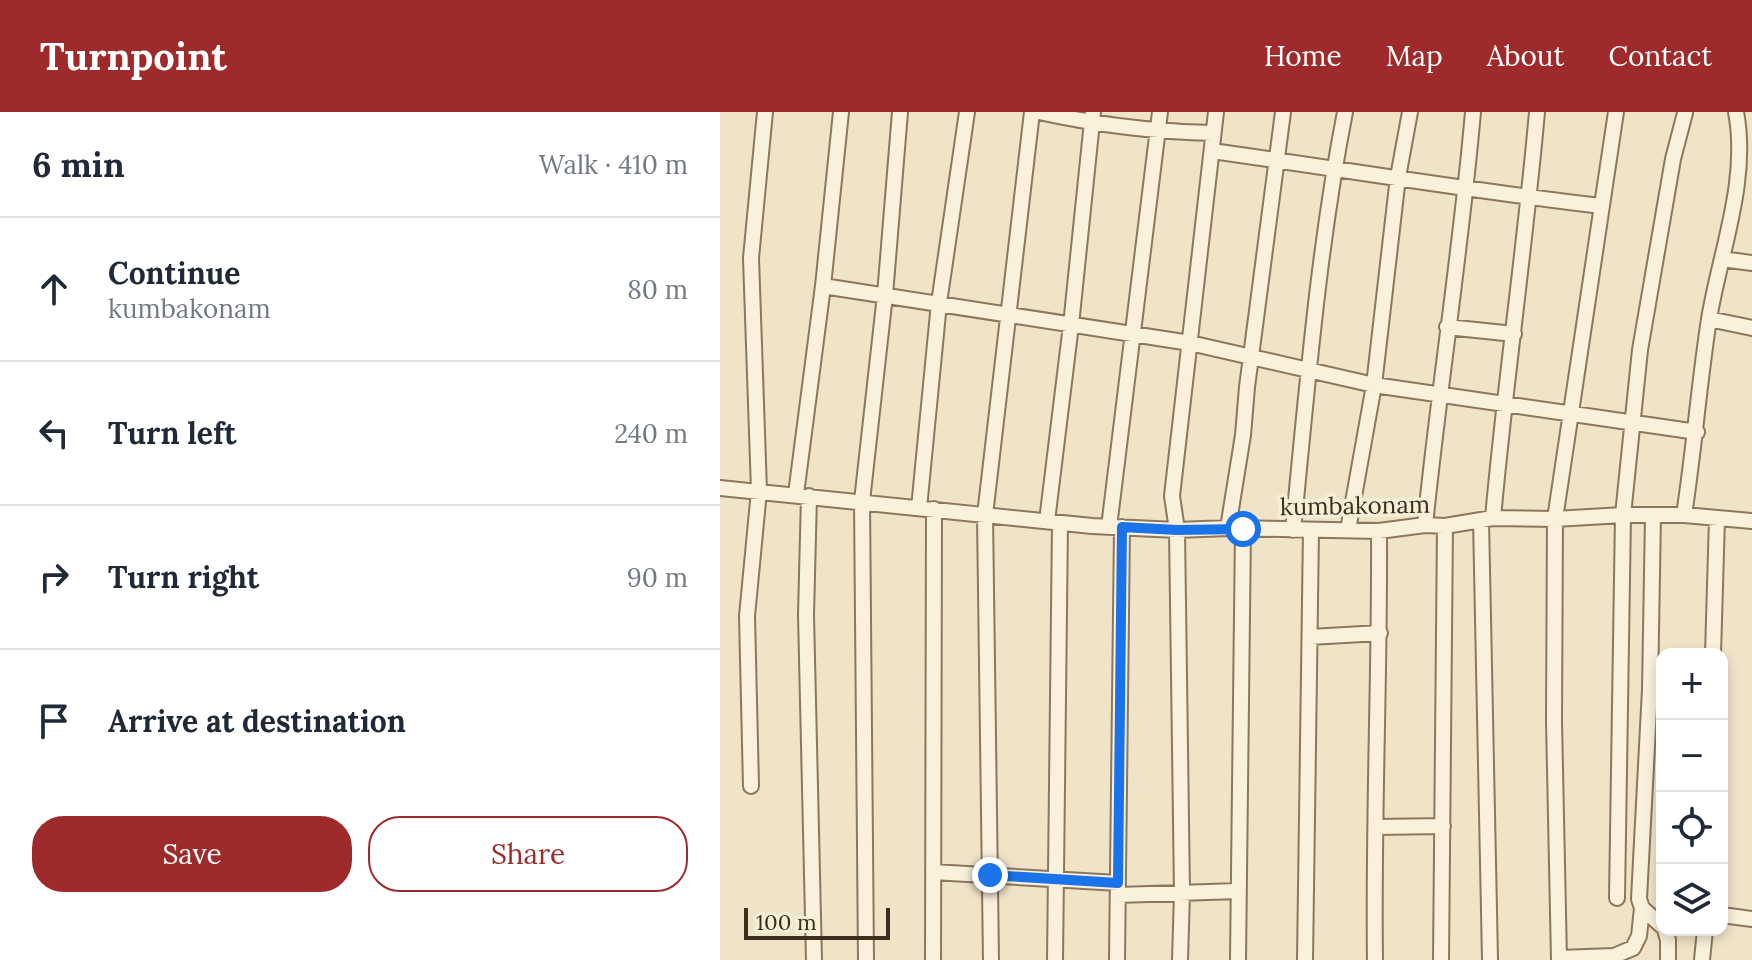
<!DOCTYPE html>
<meta charset="utf-8">
<style>
body{margin:0;font-family:Lora,serif;background:#f2f2f3;color:#1f2937}
.controls{position:absolute;right:24px;bottom:24px;display:grid;overflow:hidden;border-radius:16px;box-shadow:0 4px 12px #0003}
.controls button{width:72px;height:72px;display:grid;place-items:center;padding:0;border:0;border-bottom:2px solid #e0e1e3;background:#fff;color:#1f2937;font:40px sans-serif}
.scale{position:absolute;left:24px;bottom:20px;width:146px;box-sizing:border-box;padding-left:8px;border:4px solid #3d2e20;border-top:0;font-size:22px;line-height:28px;white-space:nowrap;color:#3d2e20;-webkit-text-stroke:6px #f7eed8;paint-order:stroke}
.stop{position:absolute;width:24px;height:24px;margin:-18px;border:6px solid #1a73e8;border-radius:50%;background:#fff}
.stop.end{background:#1a73e8;border-color:#fff;box-shadow:0 2px 8px #0008}
.list{margin:0;padding:0;list-style:none}
h2{display:flex;justify-content:space-between;align-items:center;height:104px;margin:0;padding:0 32px;font-size:34px}
h2 small{font-size:26px;font-weight:400;color:#747a83}
.list li{display:grid;grid-template-columns:52px 1fr auto;gap:24px;align-items:center;box-sizing:border-box;height:144px;padding:0 32px;border-top:2px solid #e0e1e3}
.list b{display:block;font-size:30px;white-space:nowrap}
.list p{margin:0;font-size:26px;white-space:nowrap;color:#747a83}
.list em{font-size:26px;font-style:normal;color:#747a83}
.actions{display:flex;gap:16px;padding:24px 32px}
.actions a{flex:1;padding:18px 0;border:2px solid #9e2a2b;border-radius:32px;text-align:center;font-size:28px;color:#9e2a2b}
.actions .main{background:#9e2a2b;color:#fff}
.icon{flex:none;width:44px;height:44px;fill:none;stroke:currentColor;stroke-width:2;stroke-linecap:round;stroke-linejoin:round}
.map{position:relative;flex:none;width:1032px;height:848px;overflow:hidden}
header{display:flex;align-items:center;gap:48px;box-sizing:border-box;height:112px;padding:0 40px;background:#9e2a2b;color:#fff}
header strong{font-size:38px}
nav{display:flex;gap:44px;margin-inline-start:auto;font-size:28px}
main{display:flex}
aside{flex:1;background:#fff}
.map>svg:first-child{display:block}
.lines{fill:none;stroke-linecap:round;stroke-linejoin:round}
.minor-casing{stroke:#8d765c;stroke-width:18}
.minor{stroke:#faf1dc;stroke-width:14}
.route{stroke:#1a73e8;stroke-width:10}
.labels{text-anchor:middle;stroke-width:7;stroke-linejoin:round;paint-order:stroke}
.street-label{font-size:24px;fill:#3d2e20;stroke:#f7eed8}
</style>
<header>
<strong>Turnpoint</strong>
<nav><a>Home</a><a>Map</a><a>About</a><a>Contact</a></nav>
</header>
<main>
<aside>
<h2>6 min<small>Walk · 410 m</small></h2>
<ul class="list">
<li><svg class="icon" aria-label="ahead" viewBox="0 0 24 24"><path d="M12 20V5M6 11l6-6 6 6"/></svg><div><b>Continue</b><p>kumbakonam</p></div><em>80 m</em></li>
<li><svg class="icon" aria-label="left" viewBox="0 0 24 24"><path d="M17 20v-9H6M10 6l-5 5 5 5"/></svg><div><b>Turn left</b></div><em>240 m</em></li>
<li><svg class="icon" aria-label="right" viewBox="0 0 24 24"><path d="M7 20v-9h11M14 6l5 5-5 5"/></svg><div><b>Turn right</b></div><em>90 m</em></li>
<li><svg class="icon" aria-label="arrive" viewBox="0 0 24 24"><path d="M6 21V4h12l-3 4 3 4H6"/></svg><div><b>Arrive at destination</b></div></li>
</ul>
<div class="actions"><a class="main">Save</a><a>Share</a></div>
</aside>
<div class="map">
<svg width="1032" height="848" viewBox="0 0 1032 848">
<rect width="100%" height="100%" fill="#f0e4c8"/>
<g class="lines">
<defs>
<path id="minor" d="M319 0C378 13 432 20 493 21
M492 39C621 57 751 79 881 94
M1002 147 1032 151
M103 174 470 231 654 273 977 320
M989 207 1032 216
M727 215 794 222
M0 376 372 414 457 418 508 416 659 419 705 413 725 414 773 406 835 407 903 403H964L1032 409
M76 382 103 174 121 0
M89 384 86 503 94 848
M199 396 219 191 247 0
M964 403C974 338 979 272 989 207 1000 140 1029 69 1016 0
M933 404 930 577 919 787 922 796 942 814
M773 406C785 271 805 136 817 0
M761 408 770 848
M327 409 351 213 373 0
M705 413C719 275 741 138 753 0
M389 415 440 0
M508 416 523 323 527 275 563 0
M573 418C587 278 598 138 625 0
M628 418 654 273 678 65 690 0
M590 525 660 521
M993 542 997 406
M31 674 27 504 39 379 31 146 45 0
M656 715 723 714
M213 760 398 771
M398 783 518 779
M897 786 903 403 920 238 953 47 965 1
M1002 803 1032 807
M945 818 948 828V848
M839 846 894 844 913 836 919 824 922 796
M146 848 142 389 165 183 180 0
M213 848 214 397
M271 848 265 403 312 0
M335 848 340 411
M397 848 402 415
M460 848 462 781 457 418 452 384 496 0
M518 848 523 417
M585 848 591 418
M655 848C653 705 660 562 659 419
M721 848 725 414
M839 848 834 609 835 407 896 0
M982 848 985 818"/>
</defs>
<!-- minor casing -->
<use href="#minor" class="minor-casing"/>
<!-- minor -->
<use href="#minor" class="minor"/>
</g>
<g class="lines">
<!-- route -->
<path class="route" d="M270 763 398 771 402 415 457 418 523 417"/>
</g>
<g class="labels">
<!-- street labels -->
<g class="street-label">
<text transform="translate(635 394) rotate(-1)" y="8">kumbakonam</text>
</g>
</g>
</svg>
<div class="controls">
<button>+</button>
<button>−</button>
<button><svg class="icon" aria-label="locate" viewBox="0 0 24 24"><circle cx="12" cy="12" r="6"/><path d="M12 2v4M12 18v4M2 12h4M18 12h4"/></svg></button>
<button><svg class="icon" aria-label="layers" viewBox="0 0 24 24"><path d="M12 4l9 5-9 5-9-5zM3 14l9 5 9-5"/></svg></button>
</div>
<div class="scale">100 m</div>
<div class="stop" style="left:523px;top:417px"></div>
<div class="stop end" style="left:270px;top:763px"></div>
</div>
</main>
